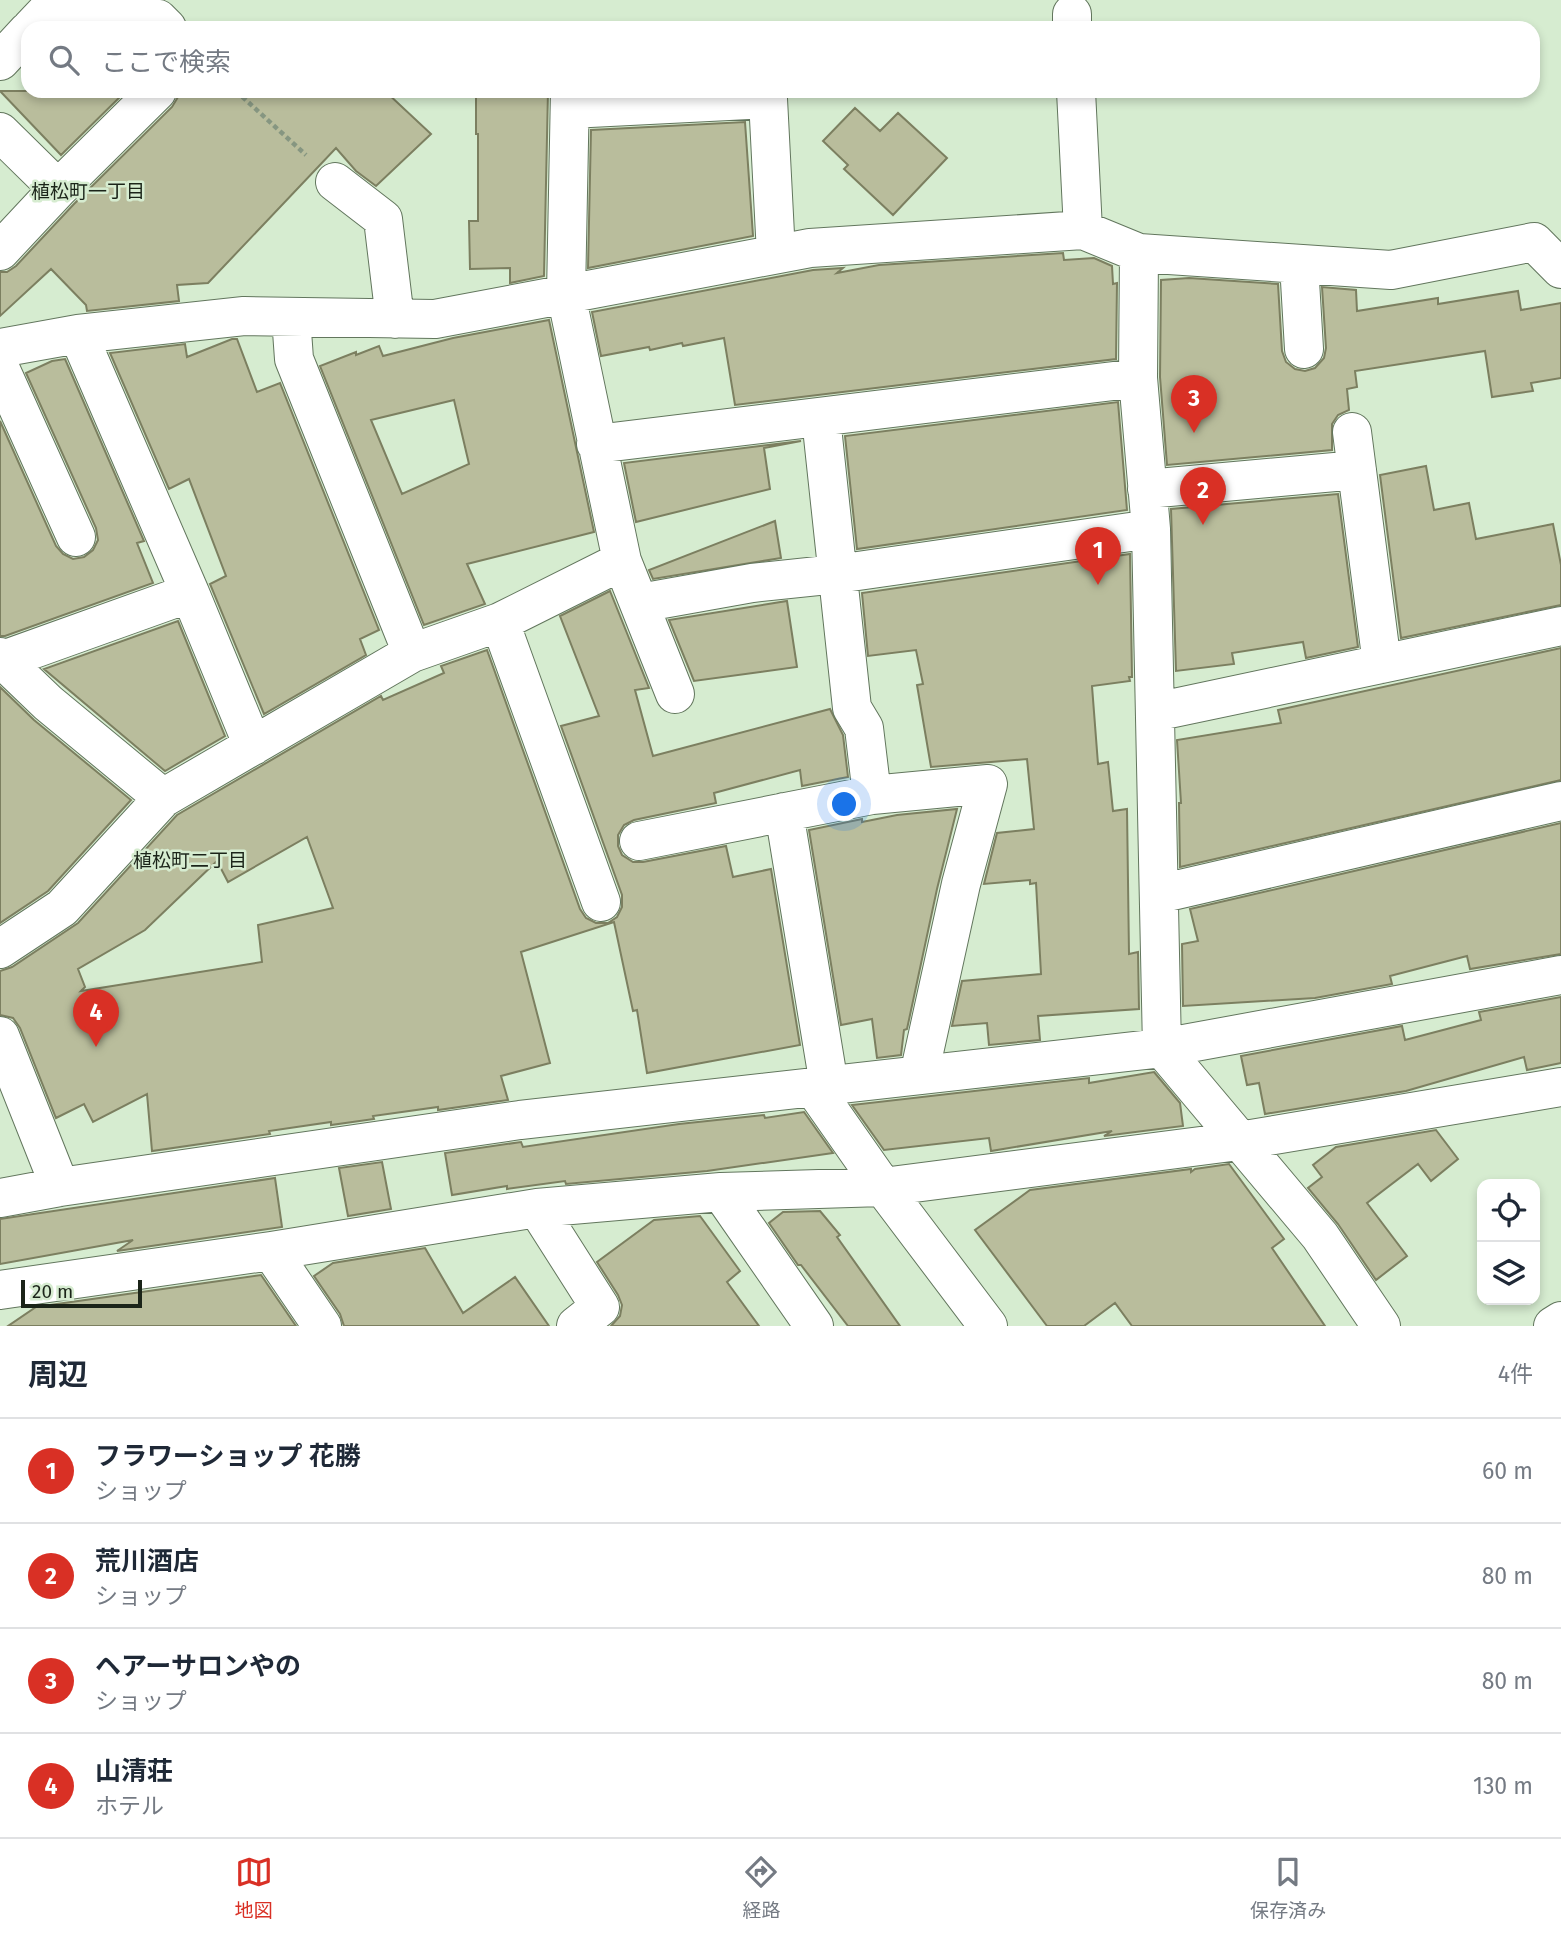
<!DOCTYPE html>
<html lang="ja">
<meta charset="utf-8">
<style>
body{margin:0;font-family:"Fira Sans","Noto Sans JP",sans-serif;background:#f6f6f7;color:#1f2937}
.controls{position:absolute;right:21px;bottom:21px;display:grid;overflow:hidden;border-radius:14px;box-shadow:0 4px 10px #0003}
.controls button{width:63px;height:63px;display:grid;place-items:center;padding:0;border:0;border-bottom:2px solid #e0e1e3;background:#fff;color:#1f2937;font:35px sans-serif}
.scale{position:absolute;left:21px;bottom:18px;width:121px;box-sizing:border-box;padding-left:7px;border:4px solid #1b2419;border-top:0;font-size:19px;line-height:24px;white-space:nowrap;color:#1b2419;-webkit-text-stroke:5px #d6ecd0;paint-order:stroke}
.you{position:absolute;left:845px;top:805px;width:24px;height:24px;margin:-18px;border:5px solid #fff;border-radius:50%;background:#1a73e8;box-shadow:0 0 0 10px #1a73e833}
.badge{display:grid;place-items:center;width:46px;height:46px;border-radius:50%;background:#d93025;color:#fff;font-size:23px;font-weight:700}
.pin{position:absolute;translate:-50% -58px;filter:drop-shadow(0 2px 4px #0008)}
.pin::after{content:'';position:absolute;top:37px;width:24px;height:21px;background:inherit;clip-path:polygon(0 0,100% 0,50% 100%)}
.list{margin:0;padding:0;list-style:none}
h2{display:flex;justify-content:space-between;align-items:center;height:91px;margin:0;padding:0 28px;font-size:30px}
h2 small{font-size:23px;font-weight:400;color:#747a83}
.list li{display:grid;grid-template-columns:46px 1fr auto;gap:21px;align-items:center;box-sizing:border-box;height:105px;padding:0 28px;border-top:2px solid #e0e1e3}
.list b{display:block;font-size:26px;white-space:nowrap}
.list p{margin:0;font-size:23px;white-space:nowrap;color:#747a83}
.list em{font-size:23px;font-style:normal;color:#747a83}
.icon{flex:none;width:38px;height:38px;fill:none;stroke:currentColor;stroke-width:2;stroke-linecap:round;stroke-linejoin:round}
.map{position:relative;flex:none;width:1561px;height:1326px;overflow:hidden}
.search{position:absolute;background:#fff;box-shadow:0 4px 10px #0003;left:21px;right:21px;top:21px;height:77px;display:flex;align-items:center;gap:18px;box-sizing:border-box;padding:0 24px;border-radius:21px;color:#747a83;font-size:26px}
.sheet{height:511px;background:#fff}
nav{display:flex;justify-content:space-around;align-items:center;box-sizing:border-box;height:98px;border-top:2px solid #e0e1e3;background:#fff;font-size:19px;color:#747a83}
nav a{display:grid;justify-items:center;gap:4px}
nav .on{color:#d93025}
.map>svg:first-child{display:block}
.building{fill:#b9bd9c;stroke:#7c7f60;stroke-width:2;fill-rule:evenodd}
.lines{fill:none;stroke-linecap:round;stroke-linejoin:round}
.minor-casing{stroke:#62765d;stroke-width:40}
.path{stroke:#869681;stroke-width:4.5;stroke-dasharray:5 3.5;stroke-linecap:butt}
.minor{stroke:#fff;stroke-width:38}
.labels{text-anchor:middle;stroke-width:5;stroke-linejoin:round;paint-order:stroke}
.neighbourhood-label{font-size:19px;fill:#1b2419;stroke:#d6ecd0}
</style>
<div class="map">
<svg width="1561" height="1326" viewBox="0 0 1561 1326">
<rect width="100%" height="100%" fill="#d6ecd0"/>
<!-- building -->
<path class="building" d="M0 91H126L61 155Z
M178 91H385L431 134 376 186 356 171 336 148 208 283 177 285 179 301 87 311 86 305 51 269 0 316V272H7L16 266 74 204 172 107 178 97Z
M476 91H548L544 276 510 283V268L470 269 469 221H478V134H476Z
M855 108 880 131 898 113 947 158 893 215 844 169 848 165 823 141Z
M745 122 753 236 588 268 591 130Z
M1063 253 1064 260 1094 258 1112 266 1113 284 1117 283 1116 359 735 405 724 338 683 346 682 343 650 350 649 347 601 356 592 312 813 270 843 268 837 273 879 265Z
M1189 278 1278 284 1282 351 1286 362 1295 369 1305 371 1315 368 1324 358 1326 348 1322 287 1356 290 1357 311 1438 298V304L1518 291 1521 310 1561 303V378L1531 383 1533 391 1492 397 1485 351 1355 371 1357 387 1347 389 1349 410 1338 415 1332 424V450L1167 465 1160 377 1161 280Z
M549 320 594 532 467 564 485 604 424 625 320 366 356 352V355L379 346 383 356 453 338ZM454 400 469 464 402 494 371 420Z
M232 339H237L257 392 280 383 379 630 360 639 366 655 264 714 210 584 226 576 189 479 169 489 110 353 185 344 187 357Z
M65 359 144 541 137 543 153 583 5 636H0V421L56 546 63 554 73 559 84 557 93 550 98 540 96 528 26 373 52 361Z
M1118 402 1127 510 857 549 845 436Z
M801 441 764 448 770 489 636 522 624 463Z
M1426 466 1434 510 1469 503 1476 539 1553 524 1561 565V605L1401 638 1380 475Z
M1338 494 1358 647 1306 658 1303 642 1232 653 1234 664 1176 671 1171 509Z
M775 521 781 558 653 579 649 570Z
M1130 554 1132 677H1129L1130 681 1092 686 1098 764 1108 762 1113 811 1127 809 1129 954 1138 952 1139 1009 1038 1016 1040 1040 989 1045 987 1023 952 1026 962 981 1041 974 1036 883 1030 884V880L984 884 997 833 1034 829 1027 759 931 767 917 685 923 684 916 650 868 656 862 593Z
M610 591 649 688 635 690 653 756 830 709 843 735 848 777 802 786 800 770 714 793 716 803 634 820 624 825 618 835V846L622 855 633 862H643L726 846 733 877 771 869 800 1045 647 1073 637 1010 633 1011 614 922 521 952 550 1063 501 1076 508 1100 438 1110V1107L373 1116 374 1119 331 1125V1122L269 1131 270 1134 152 1151 147 1094 93 1122 84 1104 56 1118 20 1028 13 1018 0 1015V971L12 967 78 923 177 815 381 696 383 700 444 673 441 666 487 650 580 909 586 918 596 923H608L617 917 622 907V895L561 726 599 716 560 616ZM307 837 333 908 258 925 262 962 81 991 85 987 78 969 145 930 217 861 228 882Z
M787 601 797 667 694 681 669 620Z
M178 621 225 736 165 771 44 669Z
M1561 648V780L1180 867 1179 803H1181L1177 740 1281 723 1278 710Z
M0 687 34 720 131 800 48 891 0 923Z
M957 809 937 889 907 1029 904 1030 901 1055 877 1058 872 1019 841 1025 809 830 862 819V822L897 815Z
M1561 823V954L1470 969 1467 956 1390 976 1392 984 1315 998 1183 1006 1182 944 1198 941 1190 909Z
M1561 997V1063L1527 1070 1524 1057 1406 1091 1265 1114 1259 1083 1247 1085 1241 1056 1402 1026 1405 1040 1481 1020 1479 1012Z
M1154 1072 1180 1103 1183 1126 1104 1136 1112 1131 991 1151 989 1138 884 1150 852 1105 1089 1078V1083Z
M804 1112 833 1153 707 1171 566 1184 565 1181 507 1189V1186L452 1195 445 1153 521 1142 523 1147 679 1124 764 1115 765 1118Z
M1436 1130 1458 1159 1431 1181 1418 1164 1367 1203 1407 1256 1376 1280 1338 1224 1308 1188 1322 1177 1313 1165 1336 1147Z
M382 1162 391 1209 348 1216 339 1168Z
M1229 1164 1284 1239 1272 1248 1325 1326H1132L1115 1303 1084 1326H1047L975 1230 1030 1190 1191 1169V1172L1195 1169Z
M275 1178 282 1227 117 1251 133 1240 0 1264V1219Z
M820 1211 840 1235 837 1237 900 1326H848L801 1265H798L769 1223 783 1212Z
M700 1216 740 1271 727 1282 759 1326H611L620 1316 622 1305 618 1295 597 1262 654 1220Z
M425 1248 463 1313 515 1277 549 1326H344L340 1314 314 1276 333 1263Z
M261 1275 296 1326H8L36 1307Z"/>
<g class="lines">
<defs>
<path id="minor" d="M1072 14V28
M31 28 51 7 158 19 167 28
M0 61 28 31
M570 91 566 294 622 561 675 694
M1076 91 1083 230
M570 109 768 99 776 254
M0 132 58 189 0 251
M335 182 383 219 395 319
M58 189 157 91
M1139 253 1138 378 1151 529 1162 1048 1320 1236 1381 1326
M1299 264 1304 349
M291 317 294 359 412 653
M78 334 190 593
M0 348 78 334 244 316 435 319 810 248 1083 230 1139 253 1391 270 1534 242 1561 269
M0 368 76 537
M821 418 852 708 864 728 872 795
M1352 432 1382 664
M596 444 1138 378
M1147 489 1357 470
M640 603 752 583 837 574 1151 529
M500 622 601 902
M0 657 48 703 163 798
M3 660 190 593 253 746
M1155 712 1561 626
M784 812 829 1085
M639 841 872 795 988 784 961 884 919 1075
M1159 894 1561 801
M0 949 62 908 163 798 412 653 500 622 622 561
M0 1036 60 1187
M813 1087 883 1187 988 1326
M721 1192 814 1326
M0 1198 60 1187 520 1120 1162 1048 1561 975
M537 1208 600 1307 576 1326
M271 1251 322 1326
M0 1290 271 1251 537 1208 721 1192 883 1187 1239 1141 1561 1087
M1553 1326 1561 1321"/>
</defs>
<!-- minor casing -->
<use href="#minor" class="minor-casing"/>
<!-- path -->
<path class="path" d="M236 91 306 155"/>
<!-- minor -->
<use href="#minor" class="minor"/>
</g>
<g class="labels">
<!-- neighbourhood labels -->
<g class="neighbourhood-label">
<text x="88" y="198">植松町一丁目</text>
<text x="190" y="867">植松町二丁目</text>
</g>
</g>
</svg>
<div class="controls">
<button><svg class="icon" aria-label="locate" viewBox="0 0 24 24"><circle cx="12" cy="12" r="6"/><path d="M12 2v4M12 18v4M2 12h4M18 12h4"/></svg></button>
<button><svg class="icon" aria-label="layers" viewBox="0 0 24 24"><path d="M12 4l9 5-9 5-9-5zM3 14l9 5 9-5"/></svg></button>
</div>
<div class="scale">20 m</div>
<div class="you"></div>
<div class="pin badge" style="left:1098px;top:585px">1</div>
<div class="pin badge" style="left:1203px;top:525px">2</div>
<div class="pin badge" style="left:1194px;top:433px">3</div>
<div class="pin badge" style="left:96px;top:1047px">4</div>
<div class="search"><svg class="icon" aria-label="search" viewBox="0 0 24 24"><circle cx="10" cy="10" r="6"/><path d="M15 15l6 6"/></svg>ここで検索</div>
</div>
<section class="sheet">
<h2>周辺<small>4件</small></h2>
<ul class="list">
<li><span class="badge">1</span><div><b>フラワーショップ 花勝</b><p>ショップ</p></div><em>60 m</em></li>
<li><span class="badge">2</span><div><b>荒川酒店</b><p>ショップ</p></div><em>80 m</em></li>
<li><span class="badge">3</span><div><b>ヘアーサロンやの</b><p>ショップ</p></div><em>80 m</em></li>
<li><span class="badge">4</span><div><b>山清荘</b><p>ホテル</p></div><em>130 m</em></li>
</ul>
</section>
<nav>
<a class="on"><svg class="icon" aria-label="map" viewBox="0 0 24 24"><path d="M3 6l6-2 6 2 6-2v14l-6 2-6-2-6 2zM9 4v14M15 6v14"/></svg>地図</a>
<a><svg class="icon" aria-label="directions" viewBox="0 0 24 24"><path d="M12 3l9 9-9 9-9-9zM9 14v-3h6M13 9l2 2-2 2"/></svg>経路</a>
<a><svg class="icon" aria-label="saved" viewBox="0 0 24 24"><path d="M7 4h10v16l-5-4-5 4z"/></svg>保存済み</a>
</nav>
